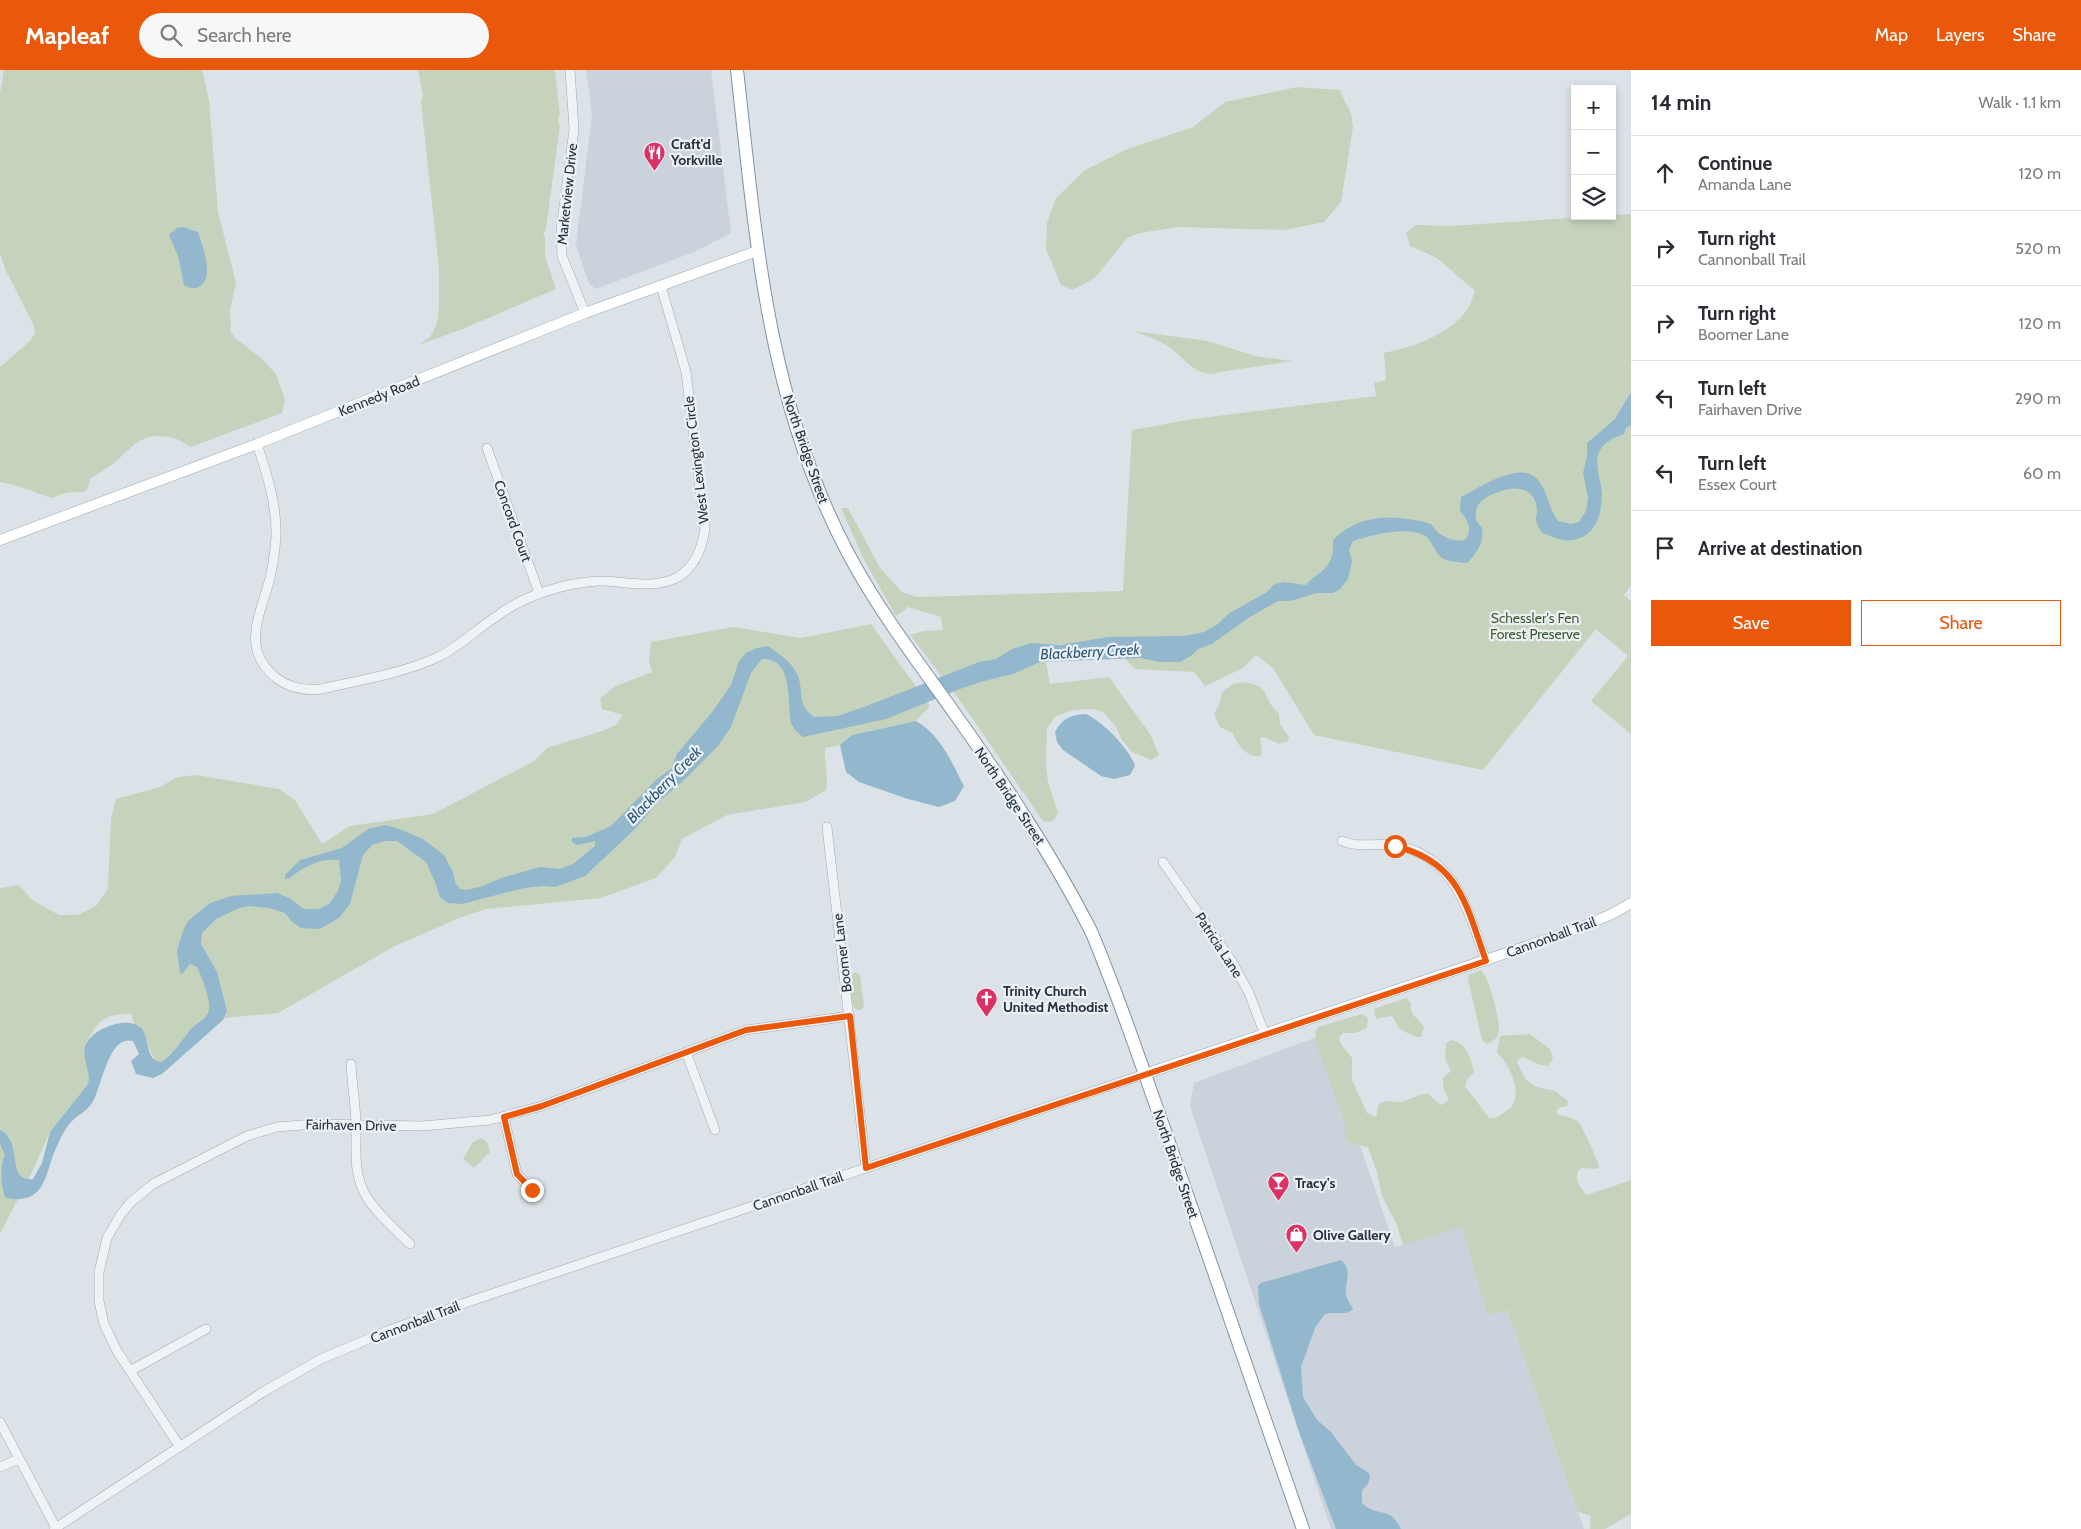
<!DOCTYPE html>
<meta charset="utf-8">
<style>
body{margin:0;font-family:Cabin,sans-serif;background:#f7f7f7;color:#2b2b33}
.controls{position:absolute;right:15px;top:15px;display:grid;overflow:hidden;border-radius:0px;box-shadow:0 2px 8px #0003}
.controls button{width:45px;height:45px;display:grid;place-items:center;padding:0;border:0;border-bottom:1px solid #e1e1e2;background:#fff;color:#2b2b33;font:25px sans-serif}
.stop{position:absolute;width:15px;height:15px;margin:-11px;border:4px solid #ea580c;border-radius:50%;background:#fff}
.stop.end{background:#ea580c;border-color:#fff;box-shadow:0 1px 5px #0008}
.list{margin:0;padding:0;list-style:none}
h2{display:flex;justify-content:space-between;align-items:center;height:65px;margin:0;padding:0 20px;font-size:21px}
h2 small{font-size:16px;font-weight:400;color:#7c7c81}
.list li{display:grid;grid-template-columns:32px 1fr auto;gap:15px;align-items:center;box-sizing:border-box;height:75px;padding:0 20px;border-top:1px solid #e1e1e2}
.list b{display:block;font-size:19px;white-space:nowrap}
.list p{margin:0;font-size:16px;white-space:nowrap;color:#7c7c81}
.list em{font-size:16px;font-style:normal;color:#7c7c81}
.actions{display:flex;gap:10px;padding:15px 20px}
.actions a{flex:1;padding:11px 0;border:1px solid #ea580c;border-radius:0px;text-align:center;font-size:18px;color:#ea580c}
.actions .main{background:#ea580c;color:#fff}
.icon{flex:none;width:28px;height:28px;fill:none;stroke:currentColor;stroke-width:2;stroke-linecap:round;stroke-linejoin:round}
.map{position:relative;flex:none;width:1631px;height:1459px;overflow:hidden}
header{display:flex;align-items:center;gap:30px;box-sizing:border-box;height:70px;padding:0 25px;background:#ea580c;color:#fff}
header strong{font-size:24px}
nav{display:flex;gap:28px;margin-inline-start:auto;font-size:18px}
.search{width:350px;height:45px;background:#f7f7f7;display:flex;align-items:center;gap:12px;box-sizing:border-box;padding:0 18px;border-radius:28px;color:#7c7c81;font-size:19px}
main{display:flex}
aside{flex:1;background:#fff}
.map>svg:first-child{display:block}
.built{fill:#cad2db}
.green{fill:#c5d3bd}
.water{fill:#93b7cd}
.lines{fill:none;stroke-linecap:round;stroke-linejoin:round}
.minor-casing{stroke:#a1aab2;stroke-width:10}
.major-casing{stroke:#9ba9b5;stroke-width:11}
.highway-casing{stroke:#8292a0;stroke-width:14}
.minor{stroke:#f0f3f6;stroke-width:9}
.major{stroke:#fff;stroke-width:10}
.highway{stroke:#fff;stroke-width:12}
.route{stroke:#ea580c;stroke-width:6}
.labels{text-anchor:middle;stroke-width:4.5;stroke-linejoin:round;paint-order:stroke}
.poi-label{font-size:14px;font-weight:bold;fill:#243240;stroke:#ecf1f6;text-anchor:start}
.street-label{font-size:14px;fill:#243240;stroke:#ecf1f6}
.park-label{font-size:14px;fill:#3f5e30;stroke:#ecf1f6}
.water-label{font-size:15px;font-style:italic;fill:#2a5878;stroke:#ecf1f6}
</style>
<header>
<strong>Mapleaf</strong>
<div class="search"><svg class="icon" aria-label="search" viewBox="0 0 24 24"><circle cx="10" cy="10" r="6"/><path d="M15 15l6 6"/></svg>Search here</div>
<nav><a>Map</a><a>Layers</a><a>Share</a></nav>
</header>
<main>
<div class="map">
<svg width="1631" height="1459" viewBox="0 0 1631 1459">
<rect width="100%" height="100%" fill="#dce3e8"/>
<!-- built -->
<path class="built" d="M586 0H711L731 163 694 182 596 219 589 214 576 175 592 44Z
M1322 965 1395 1177 1462 1156 1487 1245 1507 1240 1584 1459H1331L1190 1036 1194 1013Z"/>
<!-- green -->
<path class="green" d="M4 0H202L209 30 218 142 236 213 230 240 231 262 235 268 261 288 276 304 285 330 282 343 191 377C185 375 181 370 174 368 142 360 134 376 113 394 106 399 97 404 90 409 88 428 79 420 66 423 60 424 56 427 51 428 35 422 17 415 0 412V297L30 271 35 263 34 256 5 199 0 183V23Z
M418 0H555L560 44 558 50 560 55 546 159 543 164 545 167V186L556 219 465 258 419 275 430 267 437 254 439 239V199L421 32 423 25Z
M1297 17 1339 20 1351 43 1353 57 1341 132 1324 152 1284 160 1178 157 1140 163 1127 168 1095 208 1072 220 1061 215 1046 179 1047 153 1056 128 1085 100 1125 80 1193 57 1225 32Z
M1631 144V515L1624 525 1631 531V664L1591 631 1628 586 1596 559 1483 700 1314 665 1273 598 1256 585 1243 598 1205 616 1194 602 1135 599 1109 572 1043 575 1050 614 1109 607 1150 664 1159 685 1151 690 1132 682 1122 670 1116 657 1104 643 1094 639 1074 640 1056 646 1047 658 1046 695 1048 712 1058 742 1054 750 1049 752 1043 751 961 632 910 565 923 561 943 560 941 547 908 537 896 546 863 488 841 438H848L880 498 902 522 917 527 1123 521 1132 360 1193 349 1376 326 1374 313 1386 310 1384 283C1412 277 1443 267 1463 245 1469 239 1472 229 1475 221L1437 188 1410 176 1406 163 1416 155 1450 156Z
M1133 261 1208 271 1255 286 1293 291 1220 302C1197 311 1184 286 1166 275 1156 269 1144 265 1133 261Z
M871 554 930 636 916 651 852 665 840 675 825 678C824 693 829 706 826 720L806 732 727 745 682 769 675 787 656 808 601 828 486 839 459 848 393 877 278 943 203 950 192 958 176 978 162 992H157C146 980 150 963 134 955L132 944C104 944 99 949 86 973L90 1007 88 1014 50 1062 35 1096 0 1164V818L19 815 32 830 59 845H78L97 835 108 818 111 748 116 729 160 717 178 707 196 705 279 719 295 730 322 774 350 756 433 744 534 691 547 678 602 661 616 655 623 645 602 639 600 628 616 616 652 602 649 590 651 572 733 557 801 568Z
M1246 612C1273 618 1261 629 1279 643L1280 654 1289 667 1287 672 1279 674 1264 667 1260 668 1262 679 1261 686C1247 688 1237 675 1233 663L1220 657 1214 644 1220 633 1222 622 1233 614Z
M1481 900C1489 907 1500 950 1499 960 1498 968 1494 971 1487 974L1482 970 1468 909 1469 905Z
M855 902 860 905 864 937 861 940 856 939C849 931 846 909 855 902Z
M1406 928 1411 933C1409 947 1420 948 1424 958L1421 967C1413 968 1407 962 1400 959L1392 946 1376 949 1374 939Z
M1362 944 1368 948 1367 957 1356 963H1343L1339 968 1341 974 1352 988V1010L1367 1043 1376 1047 1377 1043V1038L1380 1033 1387 1031 1401 1032 1422 1024H1428L1441 1035 1449 1030 1443 1017V1008L1451 1001 1445 988 1446 973 1452 970C1467 973 1471 989 1474 1002L1467 1010 1465 1016 1489 1048C1494 1049 1499 1047 1503 1043 1506 1041 1510 1039 1512 1036 1522 1021 1509 993 1497 983L1500 966 1530 964 1550 979 1553 989 1548 996 1540 995 1523 987 1519 989 1517 992 1526 1010 1537 1017 1555 1021 1568 1031 1567 1036 1559 1038 1556 1041 1558 1044C1565 1047 1575 1047 1579 1053 1583 1058 1598 1091 1599 1096L1597 1099 1582 1098 1578 1101C1575 1112 1579 1116 1587 1125L1631 1110V1444L1605 1459H1590L1591 1446 1578 1442 1507 1240 1487 1245 1462 1157 1403 1175 1397 1155 1382 1126 1377 1102 1368 1077C1349 1073 1343 1077 1345 1053L1317 976 1315 963 1318 957Z
M481 1068 487 1072 490 1082 474 1098 463 1089 473 1072Z"/>
<!-- water -->
<path class="water" d="M183 157 198 162C202 175 215 207 200 216 194 220 189 218 184 215L178 186 169 165 177 158Z
M1631 322V355L1626 358 1624 364C1613 368 1602 372 1598 385 1595 397 1601 411 1602 423 1602 444 1596 467 1572 470 1563 472 1551 466 1542 463 1540 459 1536 454 1536 449 1536 446 1537 444 1537 441 1537 422 1521 415 1505 420 1491 424 1473 430 1476 449 1477 453 1481 455 1482 459 1485 472 1476 484 1467 493 1458 492 1443 492 1438 484 1434 479 1432 473 1428 468 1413 454 1371 465 1353 471L1349 480 1352 491 1348 509 1340 519 1333 523H1317L1290 531H1278L1248 548 1212 574 1198 579 1191 586 1180 592H1160L1140 588 1040 592 1013 604 984 611 960 619 886 649 803 667C798 663 793 659 791 652 787 632 794 588 762 589L751 603 731 657 718 676 683 711 656 734 634 760 585 806 555 817 543 816 524 818 462 834 448 833 440 827 435 812 426 792 397 771H385L372 775 363 785 350 834 339 848 320 859 301 858 292 852 285 843 268 838 248 836 237 839 216 849 202 863 201 874 217 902 227 941 223 950 162 1004 153 1008 136 1004 131 991 139 984 133 971C108 964 102 1018 92 1033 87 1041 78 1045 72 1051 66 1057 61 1067 58 1074 44 1100 49 1136 6 1128 0 1117 0 1095 5 1085L0 1074V1060C24 1071 5 1113 33 1109L42 1093 50 1062 88 1014C92 1001 79 985 87 972 95 958 128 945 141 958 151 968 144 991 162 992 173 983 181 972 190 960 195 954 203 951 207 945 214 935 202 908 197 897L190 894 182 904 180 902 177 881 183 861 188 851 210 833 231 826 277 823 289 828 304 839H319L329 834 338 821 341 810 339 790C322 787 303 797 290 808L285 809V805L300 790 342 778 368 759 386 755 402 760 423 769 444 785 452 800 456 814 460 819 467 820 483 816 501 808 540 797 560 799 573 794 595 776V771L577 775 572 772V768L586 767 611 756 657 709 671 699 677 684 713 641 731 615 739 591 746 583 757 578 768 576C778 583 792 592 797 604 805 621 795 633 814 647L837 646 864 637 979 592 996 589 1012 579 1032 573 1060 575 1108 567 1185 566 1204 562 1218 554 1228 544 1267 522 1273 515 1283 512 1306 515C1311 508 1317 506 1322 501 1332 493 1334 482 1333 470 1360 443 1396 444 1431 454 1438 465 1451 473 1465 470 1473 459 1468 450 1460 441L1461 427C1480 418 1520 389 1538 410 1548 422 1549 439 1558 451L1571 454 1579 452 1586 441 1588 428 1583 403 1587 386V373L1615 349Z
M1086 644C1102 651 1130 679 1135 696L1130 705 1114 709 1101 706 1063 680 1057 672 1055 662C1063 648 1070 645 1086 644Z
M916 651C940 664 952 693 964 716L955 731 939 737 908 729 859 712 846 702 840 675 852 665Z
M1341 1190C1354 1201 1344 1212 1346 1225 1347 1231 1352 1235 1353 1240L1346 1243H1328L1324 1245 1315 1258 1301 1297 1303 1327 1317 1350 1331 1362 1356 1395 1369 1403 1370 1407 1368 1414 1362 1420V1433C1377 1448 1390 1435 1401 1459H1336L1299 1362 1259 1234 1258 1216 1261 1213Z"/>
<g class="lines">
<defs>
<path id="minor" d="M570 0 574 59 561 160 562 186 585 243
M257 374C267 404 277 435 276 467 275 481 273 495 270 508 261 544 240 577 275 607 289 618 304 621 321 619 360 610 401 604 438 587 459 577 477 559 497 546 519 529 546 520 573 514 582 513 591 511 599 511 625 511 654 520 678 507 695 497 702 478 705 459L686 302 661 216
M487 378 539 523
M827 757 866 1097
M1342 771C1358 778 1375 773 1392 775 1455 783 1468 841 1486 891
M1163 792 1231 890 1249 923 1265 965
M686 982 715 1060
M351 994C352 1013 355 1032 356 1051 357 1077 352 1102 366 1126 377 1144 395 1159 410 1174
M504 1047 517 1104 532 1120
M130 1301 206 1259
M0 1352 56 1458
M180 1377 117 1281 104 1254 99 1231V1202L107 1168 121 1144 131 1132 153 1114 247 1066 277 1057 315 1054 422 1056 490 1050 542 1036 746 960 850 946
M0 1397 19 1389
M54 1459 263 1322 321 1289 390 1260 465 1233 1145 1004"/>
<path id="major" d="M0 470 257 374 585 243 757 181
M1145 1004 1572 861 1612 844 1631 833"/>
<path id="highway" d="M737 0C756 169 767 331 849 485 879 541 918 592 955 644 1004 713 1051 783 1090 859 1098 876 1104 894 1111 911 1130 960 1147 1011 1165 1061 1211 1193 1257 1326 1303 1459"/>
</defs>
<!-- minor casing -->
<use href="#minor" class="minor-casing"/>
<!-- major casing -->
<use href="#major" class="major-casing"/>
<!-- highway casing -->
<use href="#highway" class="highway-casing"/>
<!-- minor -->
<use href="#minor" class="minor"/>
<!-- major -->
<use href="#major" class="major"/>
<!-- highway -->
<use href="#highway" class="highway"/>
</g>
<g class="lines">
<!-- route -->
<path class="route" d="M532 1120 517 1104 504 1047 542 1036 746 960 850 946 866 1098 1486 891C1466 835 1460 792 1395 776"/>
</g>
<!-- icons -->
<defs>
<symbol id="restaurant-pin" viewBox="-11 -11 22 30"><path d="M0 17L-7.5 6A9.5 9.5 0 1 1 7.5 6Z" fill="#dc3263" stroke="#ecf1f6"/><path d="M-5-6h1v4h1v-4h1v4h1v-4h1v5L-1.5 .5V6h-2V.5L-5-1ZM5-6V6H3V1.5H1.5Q1.5-4 5-6Z" fill="#fff"/></symbol>
<symbol id="church-pin" viewBox="-11 -11 22 30"><path d="M0 17L-7.5 6A9.5 9.5 0 1 1 7.5 6Z" fill="#dc3263" stroke="#ecf1f6"/><path d="M-1.2-6h2.4v3.5h3.3v2.4h-3.3V6h-2.4V-.1h-3.3v-2.4h3.3Z" fill="#fff"/></symbol>
<symbol id="bar-pin" viewBox="-11 -11 22 30"><path d="M0 17L-7.5 6A9.5 9.5 0 1 1 7.5 6Z" fill="#dc3263" stroke="#ecf1f6"/><path d="M-6-5H6L.8 .8V4.5H3.5V6h-7V4.5H-.8V.8Z" fill="#fff"/></symbol>
<symbol id="shop-pin" viewBox="-11 -11 22 30"><path d="M0 17L-7.5 6A9.5 9.5 0 1 1 7.5 6Z" fill="#dc3263" stroke="#ecf1f6"/><path d="M-5-2.5h2.3a2.7 3.5 0 0 1 5.4 0H5L5.5 6h-11ZM-1.5-2.5h3a1.5 2.3 0 0 0-3 0Z" fill="#fff"/></symbol>
</defs>
<g fill-rule="evenodd">
<use href="#restaurant-pin" x="642" y="70" width="25" height="34"/>
<use href="#church-pin" x="974" y="916" width="25" height="34"/>
<use href="#bar-pin" x="1266" y="1100" width="25" height="34"/>
<use href="#shop-pin" x="1284" y="1152" width="25" height="34"/>
</g>
<g class="labels">
<!-- poi labels -->
<g class="poi-label">
<text x="671" y="79">Craft'd<tspan x="671" dy="16">Yorkville</tspan></text>
<text x="1003" y="926">Trinity Church<tspan x="1003" dy="16">United Methodist</tspan></text>
<text x="1295" y="1118">Tracy's</text>
<text x="1313" y="1170">Olive Gallery</text>
</g>
<!-- street labels -->
<g class="street-label">
<text transform="translate(567 124) rotate(-84)" y="5">Marketview Drive</text>
<text transform="translate(379 326) rotate(-22)" y="5">Kennedy Road</text>
<text transform="translate(806 379) rotate(71)" y="5">North Bridge Street</text>
<text transform="translate(696 390) rotate(-97)" y="5">West Lexington Circle</text>
<text transform="translate(513 451) rotate(70)" y="5">Concord Court</text>
<text transform="translate(1010 726) rotate(56)" y="5">North Bridge Street</text>
<text transform="translate(1551 867) rotate(-20)" y="5">Cannonball Trail</text>
<text transform="translate(1219 875) rotate(57)" y="5">Patricia Lane</text>
<text transform="translate(842 883) rotate(-97)" y="5">Boomer Lane</text>
<text transform="translate(351 1055) rotate(1)" y="5">Fairhaven Drive</text>
<text transform="translate(1176 1094) rotate(71)" y="5">North Bridge Street</text>
<text transform="translate(798 1121) rotate(-19)" y="5">Cannonball Trail</text>
<text transform="translate(415 1252) rotate(-21)" y="5">Cannonball Trail</text>
</g>
<!-- park labels -->
<g class="park-label">
<text x="1535" y="553">Schessler's Fen<tspan x="1535" dy="16">Forest Preserve</tspan></text>
</g>
<!-- water labels -->
<g class="water-label">
<text transform="translate(1090 582) rotate(-3)" y="5">Blackberry Creek</text>
<text transform="translate(664 715) rotate(-46)" y="5">Blackberry Creek</text>
</g>
</g>
</svg>
<div class="controls">
<button>+</button>
<button>−</button>
<button><svg class="icon" aria-label="layers" viewBox="0 0 24 24"><path d="M12 4l9 5-9 5-9-5zM3 14l9 5 9-5"/></svg></button>
</div>
<div class="stop" style="left:1395px;top:776px"></div>
<div class="stop end" style="left:532px;top:1120px"></div>
</div>
<aside>
<h2>14 min<small>Walk · 1.1 km</small></h2>
<ul class="list">
<li><svg class="icon" aria-label="ahead" viewBox="0 0 24 24"><path d="M12 20V5M6 11l6-6 6 6"/></svg><div><b>Continue</b><p>Amanda Lane</p></div><em>120 m</em></li>
<li><svg class="icon" aria-label="right" viewBox="0 0 24 24"><path d="M7 20v-9h11M14 6l5 5-5 5"/></svg><div><b>Turn right</b><p>Cannonball Trail</p></div><em>520 m</em></li>
<li><svg class="icon" aria-label="right" viewBox="0 0 24 24"><path d="M7 20v-9h11M14 6l5 5-5 5"/></svg><div><b>Turn right</b><p>Boomer Lane</p></div><em>120 m</em></li>
<li><svg class="icon" aria-label="left" viewBox="0 0 24 24"><path d="M17 20v-9H6M10 6l-5 5 5 5"/></svg><div><b>Turn left</b><p>Fairhaven Drive</p></div><em>290 m</em></li>
<li><svg class="icon" aria-label="left" viewBox="0 0 24 24"><path d="M17 20v-9H6M10 6l-5 5 5 5"/></svg><div><b>Turn left</b><p>Essex Court</p></div><em>60 m</em></li>
<li><svg class="icon" aria-label="arrive" viewBox="0 0 24 24"><path d="M6 21V4h12l-3 4 3 4H6"/></svg><div><b>Arrive at destination</b></div></li>
</ul>
<div class="actions"><a class="main">Save</a><a>Share</a></div>
</aside>
</main>
